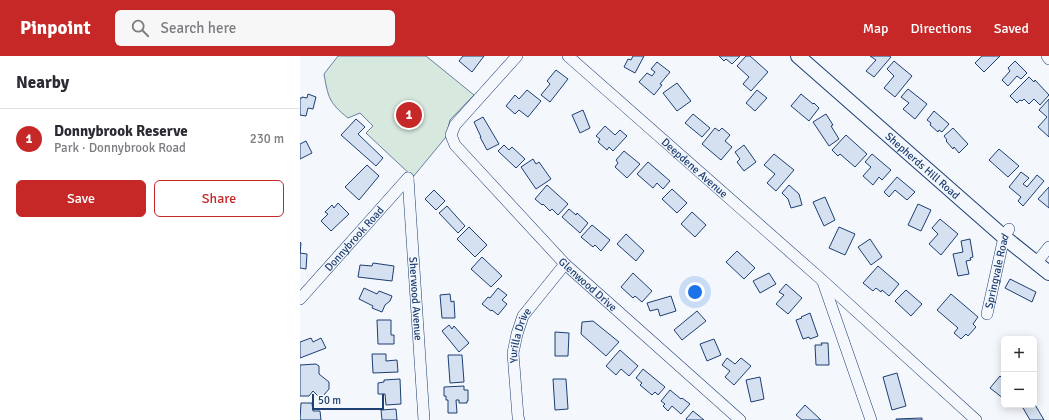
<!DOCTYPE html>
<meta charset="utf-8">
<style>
body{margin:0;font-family:Signika,sans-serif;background:#f7f7f7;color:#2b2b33}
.controls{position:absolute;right:12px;bottom:12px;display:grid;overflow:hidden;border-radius:6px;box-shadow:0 2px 10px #0003}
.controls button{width:36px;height:36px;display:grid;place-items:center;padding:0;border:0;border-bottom:1px solid #e1e1e2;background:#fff;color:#2b2b33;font:20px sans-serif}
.scale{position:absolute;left:12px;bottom:10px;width:72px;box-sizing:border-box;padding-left:4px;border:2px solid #1d3f73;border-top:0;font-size:11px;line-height:14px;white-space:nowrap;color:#1d3f73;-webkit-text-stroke:3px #f4f7fb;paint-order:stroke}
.you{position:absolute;left:395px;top:236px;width:14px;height:14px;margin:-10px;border:3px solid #fff;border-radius:50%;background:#1a73e8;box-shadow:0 0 0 6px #1a73e833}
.badge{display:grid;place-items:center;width:26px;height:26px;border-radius:50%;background:#c62828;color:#fff;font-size:13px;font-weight:700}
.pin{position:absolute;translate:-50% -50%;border:2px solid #fff;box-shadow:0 1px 4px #0006}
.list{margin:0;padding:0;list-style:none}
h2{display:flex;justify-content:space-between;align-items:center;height:52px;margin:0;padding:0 16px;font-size:17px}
h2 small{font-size:13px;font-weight:400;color:#7c7c81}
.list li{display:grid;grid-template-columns:26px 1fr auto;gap:12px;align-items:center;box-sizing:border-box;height:60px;padding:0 16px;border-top:1px solid #e1e1e2}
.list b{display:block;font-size:15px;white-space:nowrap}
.list p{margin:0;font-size:13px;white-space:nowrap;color:#7c7c81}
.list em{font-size:13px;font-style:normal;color:#7c7c81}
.actions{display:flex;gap:8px;padding:12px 16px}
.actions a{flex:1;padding:9px 0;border:1px solid #c62828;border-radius:6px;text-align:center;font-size:14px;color:#c62828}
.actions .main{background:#c62828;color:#fff}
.icon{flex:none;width:22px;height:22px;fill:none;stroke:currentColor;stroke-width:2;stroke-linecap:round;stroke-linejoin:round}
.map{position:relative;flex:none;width:749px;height:364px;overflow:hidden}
header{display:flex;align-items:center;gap:24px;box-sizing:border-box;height:56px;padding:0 20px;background:#c62828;color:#fff}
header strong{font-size:19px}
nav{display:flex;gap:22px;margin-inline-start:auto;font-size:14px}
.search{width:280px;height:36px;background:#f7f7f7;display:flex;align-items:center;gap:10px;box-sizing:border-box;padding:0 14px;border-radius:6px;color:#7c7c81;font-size:15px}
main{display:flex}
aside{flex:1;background:#fff}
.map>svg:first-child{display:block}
.green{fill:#d7e8df;stroke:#687fa3}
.building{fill:#d5e0f0;stroke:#1d3f73}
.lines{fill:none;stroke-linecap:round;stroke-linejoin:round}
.minor-casing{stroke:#1d3f73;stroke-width:12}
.major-casing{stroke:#1d3f73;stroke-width:16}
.minor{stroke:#f4f7fb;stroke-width:11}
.major{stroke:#f4f7fb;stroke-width:14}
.labels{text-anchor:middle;stroke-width:3;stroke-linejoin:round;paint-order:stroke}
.street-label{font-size:11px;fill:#1d3f73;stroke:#f4f7fb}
</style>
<header>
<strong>Pinpoint</strong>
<div class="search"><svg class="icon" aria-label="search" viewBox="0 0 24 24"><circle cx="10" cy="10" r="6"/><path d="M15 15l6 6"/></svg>Search here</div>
<nav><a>Map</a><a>Directions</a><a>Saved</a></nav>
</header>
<main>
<aside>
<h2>Nearby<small></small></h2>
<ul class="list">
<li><span class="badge">1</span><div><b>Donnybrook Reserve</b><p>Park · Donnybrook Road</p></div><em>230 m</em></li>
</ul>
<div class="actions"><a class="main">Save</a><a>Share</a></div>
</aside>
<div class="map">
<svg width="749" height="364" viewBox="0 0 749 364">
<rect width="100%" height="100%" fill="#f4f7fb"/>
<!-- green -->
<path class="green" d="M38 0H126L174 39 150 64 146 81 113 121 66 77 73 70 60 57 48 62C29 47 28 41 24 18Z"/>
<!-- building -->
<path class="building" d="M163 0H184L172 16 159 5Z
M333 0H344L335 17 324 11 328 3 331 4Z
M419 0H440L432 8 426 3 424 5Z
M446 0H450L468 16 451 35 443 28 449 21 437 10Z
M570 0H589L591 1 574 21 566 15 576 4Z
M682 0H700L684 16 675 7Z
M594 5 612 20 595 41 584 32 594 20 587 13Z
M715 5 727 17 721 23 717 20 708 30 702 24 710 15 708 12Z
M357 6 370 16 360 28 362 29 354 39 339 26 347 17 352 20 355 16 351 13Z
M256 14 268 23 250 46 241 39 250 28 247 25Z
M729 21 734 26 735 24 749 39 740 49 734 43 729 48 724 43 722 45 720 44 717 47 710 40Z
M377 27 391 45 377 55 363 37Z
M608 33 627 48 615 63 603 53 609 47 601 41Z
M227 34 241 45 228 61 219 54 215 58 206 50 215 39 219 43Z
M457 34 467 42 455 55 446 47Z
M8 38 16 41 13 53 8 52 6 60 0 59V42H2V41L7 42Z
M501 38 513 48 514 47 519 52 509 65 491 50Z
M749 43V81L738 71 747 61 739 54Z
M283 54 290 72 280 77 272 59Z
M634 55 649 68 642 76 639 74 638 76 630 69 631 67 627 64Z
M393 58 410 72 402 81 385 67Z
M526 58 533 69 531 70 539 83 529 90 513 66Z
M183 61 199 88 187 94 180 81H181L174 66Z
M56 63 65 71 58 78 83 102 76 110 41 79Z
M305 70 315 79 320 74 327 80 313 95 309 91 307 94 298 86 300 83 296 80Z
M415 72 419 75 422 72 430 79 425 85 432 91 421 104 402 88Z
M653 72 668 88 659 97 654 91 653 93 646 85 647 84 644 80Z
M546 79 567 98 555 111 540 98 538 100 532 94Z
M6 85 12 97 0 103V88Z
M204 89 209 94 212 91 225 103 216 112 198 95Z
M444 89 456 106 444 115 437 106 440 103 435 96Z
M699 93 719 110 708 121 689 104Z
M324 95 340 108 327 122 315 111 318 107 316 104Z
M474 98 494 114 476 135 467 127 475 118 464 109Z
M572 98 591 114 582 124 579 121 573 129 563 120 571 111 565 106Z
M233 103 236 108 239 106 251 123 236 133 221 111Z
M348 106 370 125 363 133 357 127 353 132 337 118Z
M67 109 79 120 59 144 45 131Z
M721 116 729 122 723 128 727 131 737 119 744 125 723 150 718 145 721 141 709 131Z
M597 121 615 136 607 144 595 134 589 141 584 136Z
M247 129 268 148 258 159 252 153 250 155 243 148 242 149 235 143Z
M489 129 499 138 502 149 491 152 488 143 482 137Z
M749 131V152L738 143Z
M372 133 387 147 377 157 362 143Z
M134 134 145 145 136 154 125 143Z
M525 141 535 164 524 170 513 146Z
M38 147 49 158 31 175 21 165 28 158 25 156 32 149 34 152Z
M618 148 631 154 621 175 608 169Z
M147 150 165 170 158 177 139 157Z
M269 153 276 159 277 157 288 167 280 177 262 161Z
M392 156 406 169 395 181 381 168Z
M640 163 658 178 641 199 629 188 638 178 632 172Z
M292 169 310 184 301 195 295 189 293 191 281 181Z
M169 171 187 189 175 201 157 183Z
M539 171 555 178 545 199 529 192Z
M326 178 344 195 336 205 317 188Z
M570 183 582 201 571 209 558 191Z
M670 183 673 201 670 202 671 204 666 205 669 218 658 220 653 198 663 196 661 185Z
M0 186 1 187 0 197 7 198 6 213 0 212Z
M437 195 455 212 444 223 426 206Z
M182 201 202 220 191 231 171 213Z
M73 207 94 210 92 225 58 221 60 209 72 210Z
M578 210 599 228 589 240 582 234 581 236 576 232 573 235 563 227Z
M333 217 352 235 342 246 335 240 333 242 321 231Z
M469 217 476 228 460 237 453 225Z
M710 223 736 236 732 246 705 232Z
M486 228 502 242 488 258 476 248 484 239 479 236Z
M64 232 77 238 79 235 92 240 90 245 85 249 82 256 72 252 73 250 59 243Z
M198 232 207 239 202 244 207 248 198 259 192 254 191 255 182 248 188 241 190 242Z
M606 234 622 248 611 260 595 245Z
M150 238 151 246 154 245 155 262H142L140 239Z
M651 238 678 261 673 268 676 271 668 280 666 278 661 283 654 277 658 272 637 254Z
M371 240 376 255 360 260 358 253 350 255 347 247Z
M397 255 406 265 382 284 374 274Z
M510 257 518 280 510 283 509 281 503 283 496 264 502 262 501 261Z
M77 264H91V279H94V288H78Z
M293 265 319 286 306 300 281 278 282 266Z
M149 269 152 273 154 270 169 287 159 296 142 275Z
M255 276 269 277 268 300H255Z
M11 282 13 286 21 282 26 292 0 302V286Z
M414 283 421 299 407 305 400 288Z
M521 287H528L529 309H516L515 289H522Z
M320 294 338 310 329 320 321 313 316 319 306 310Z
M72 298H86V305L97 304 98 316 73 317Z
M148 299H162L164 326 150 327Z
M427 302 435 308 441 302 451 310 434 329 425 321 430 315 422 309Z
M16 308 19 310V318L29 326V333L23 340H18L13 335 9 340H0V309Z
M343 313 365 331 358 339 355 336 352 339 340 329 342 327 336 322Z
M597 317 606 350 592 354 583 321Z
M700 320 704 324V343L690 332Z
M460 321 464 343 451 346 446 324Z
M100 323 101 348 86 349 85 338H78V327L84 326V324Z
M253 323H266L268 353 255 354Z
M164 330V334H168V345H167V347H159V344H156L157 357H148V344H146V340H144V331Z
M370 334 381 343 382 342 390 348 381 358 372 350 368 355 363 350 365 348 361 345Z
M1 347H12L13 355H20L21 364H0Z
M734 347 744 364H730L723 352 730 349H734Z
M505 349 521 364H502L496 359Z
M96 353 97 364H82L81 354Z
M393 355 404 364H387L386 363Z
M622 362V364H596V363Z"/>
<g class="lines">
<defs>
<g id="minor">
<path id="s1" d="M217 0 155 69 151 79 155 89 265 208 440 364"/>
<path id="s2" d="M268 0 522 224 676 364"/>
<path d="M747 0 749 3"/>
<path id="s3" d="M108 122 124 364"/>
<path d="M737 206 749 191"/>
<path d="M523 226 571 364"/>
<path id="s4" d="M0 243 108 122"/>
<path id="s5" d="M687 258 704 181 709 173"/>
<path id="s6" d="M219 364 218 361 213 297 217 278 223 260 265 208"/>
</g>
<g id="major">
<path id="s7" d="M498 0 704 181 749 217"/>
</g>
</defs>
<!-- minor casing -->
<use href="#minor" class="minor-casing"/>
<!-- major casing -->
<use href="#major" class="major-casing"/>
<!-- minor -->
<use href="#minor" class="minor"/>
<!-- major -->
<use href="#major" class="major"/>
</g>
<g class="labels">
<!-- street labels -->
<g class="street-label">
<text dy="4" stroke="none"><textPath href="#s7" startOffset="166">Shepherds Hill Road</textPath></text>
<text dy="4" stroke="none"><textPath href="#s2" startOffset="169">Deepdene Avenue</textPath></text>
<text dy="4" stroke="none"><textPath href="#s4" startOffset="81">Donnybrook Road</textPath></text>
<text dy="4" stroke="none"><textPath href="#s5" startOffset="44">Springvale Road</textPath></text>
<text dy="4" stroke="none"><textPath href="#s1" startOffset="307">Glenwood Drive</textPath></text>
<text dy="4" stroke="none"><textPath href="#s3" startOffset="121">Sherwood Avenue</textPath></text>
<text dy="4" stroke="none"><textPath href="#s6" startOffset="86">Yurilla Drive</textPath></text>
</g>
</g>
</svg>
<div class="controls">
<button>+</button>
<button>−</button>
</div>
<div class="scale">50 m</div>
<div class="you"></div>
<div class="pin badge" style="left:109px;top:59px">1</div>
</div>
</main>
